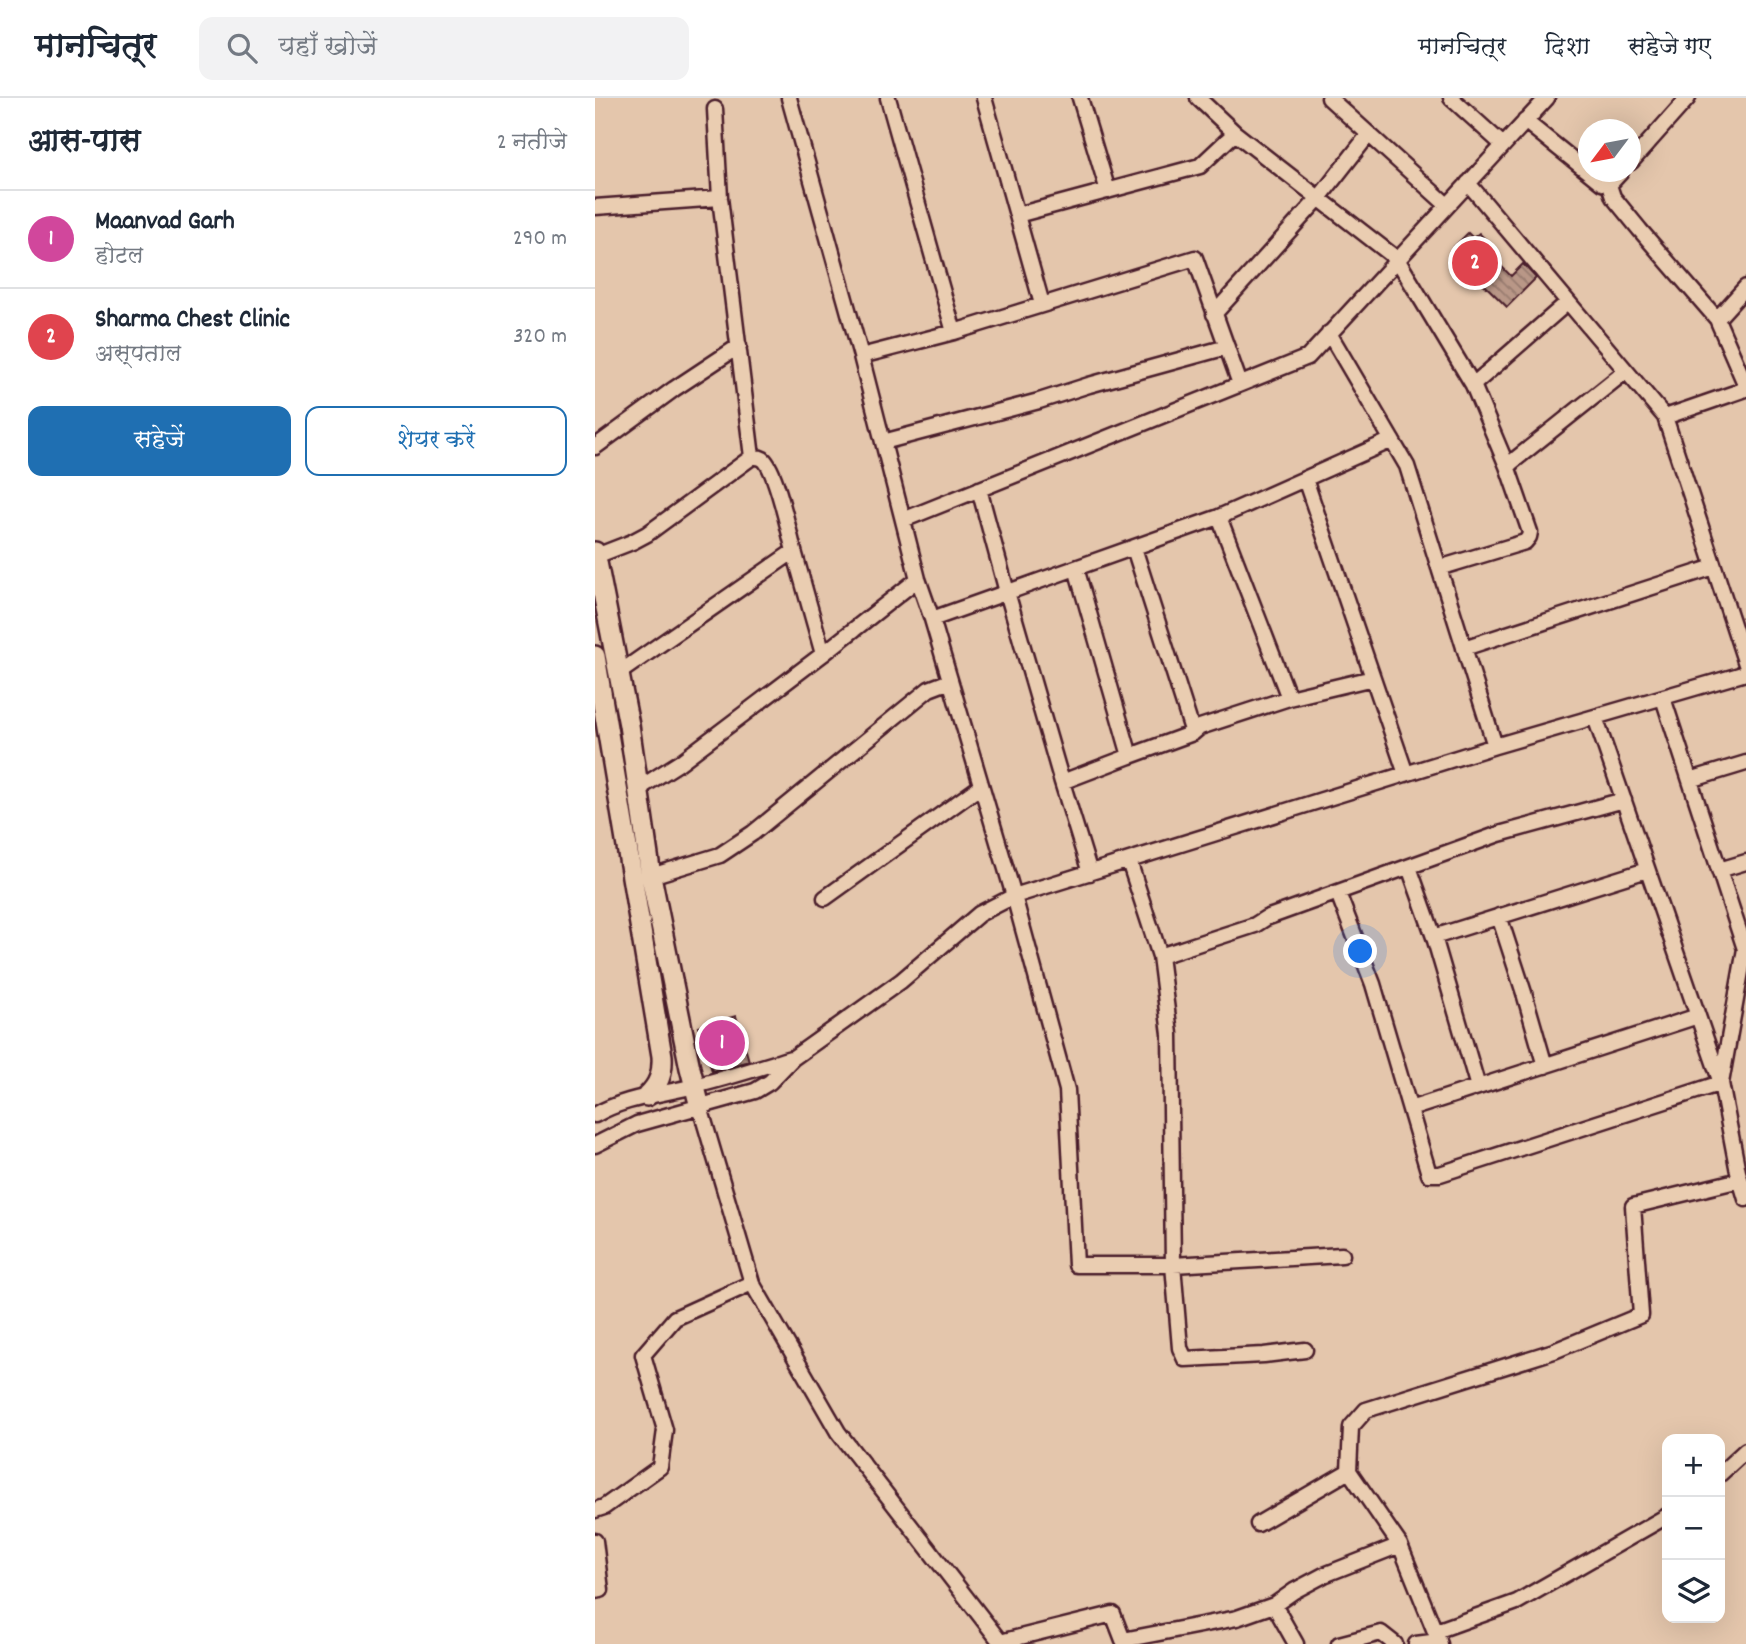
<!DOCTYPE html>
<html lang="hi">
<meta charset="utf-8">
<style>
body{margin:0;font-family:Dekko,"Playpen Sans Deva",sans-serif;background:#f2f2f3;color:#1f2937}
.controls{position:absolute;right:21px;bottom:21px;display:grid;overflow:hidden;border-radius:14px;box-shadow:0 7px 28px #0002}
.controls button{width:63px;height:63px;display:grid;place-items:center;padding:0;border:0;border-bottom:2px solid #e0e1e3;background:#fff;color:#1f2937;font:35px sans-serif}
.compass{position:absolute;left:983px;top:21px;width:63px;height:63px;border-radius:50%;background:#fff;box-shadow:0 7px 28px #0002;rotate:238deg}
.you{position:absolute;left:766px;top:854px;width:24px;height:24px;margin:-18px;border:5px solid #fff;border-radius:50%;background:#1a73e8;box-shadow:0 0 0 10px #1a73e833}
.badge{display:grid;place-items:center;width:46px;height:46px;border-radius:50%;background:#1f6fb2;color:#fff;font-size:23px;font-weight:700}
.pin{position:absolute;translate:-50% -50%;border:4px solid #fff;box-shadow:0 2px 7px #0006}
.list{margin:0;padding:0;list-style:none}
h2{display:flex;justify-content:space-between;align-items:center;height:91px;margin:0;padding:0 28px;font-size:30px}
h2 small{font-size:23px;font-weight:400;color:#747a83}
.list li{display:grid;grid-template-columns:46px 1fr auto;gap:21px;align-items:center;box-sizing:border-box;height:98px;padding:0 28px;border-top:2px solid #e0e1e3}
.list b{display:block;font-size:26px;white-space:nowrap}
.list p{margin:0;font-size:23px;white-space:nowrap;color:#747a83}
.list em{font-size:23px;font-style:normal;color:#747a83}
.actions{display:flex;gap:14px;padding:21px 28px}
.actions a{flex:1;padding:16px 0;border:2px solid #1f6fb2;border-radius:14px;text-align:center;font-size:24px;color:#1f6fb2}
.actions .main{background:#1f6fb2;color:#fff}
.icon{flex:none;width:38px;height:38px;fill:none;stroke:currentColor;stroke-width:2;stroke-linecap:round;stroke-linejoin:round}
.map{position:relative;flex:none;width:1151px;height:1546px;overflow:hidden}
header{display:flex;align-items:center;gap:42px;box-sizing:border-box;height:98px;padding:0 35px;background:#fff;border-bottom:2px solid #e0e1e3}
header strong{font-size:33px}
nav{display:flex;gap:38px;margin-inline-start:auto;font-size:24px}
.search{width:490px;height:63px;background:#f2f2f3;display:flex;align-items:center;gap:18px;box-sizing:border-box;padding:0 24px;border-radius:14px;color:#747a83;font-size:26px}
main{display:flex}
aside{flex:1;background:#fff}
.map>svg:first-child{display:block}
.building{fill:url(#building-back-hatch);stroke:#4a1f2b;stroke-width:2}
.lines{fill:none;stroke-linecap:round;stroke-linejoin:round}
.street-casing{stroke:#4a1f2b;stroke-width:19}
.secondary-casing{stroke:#4a1f2b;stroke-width:24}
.street{stroke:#eacdb1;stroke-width:14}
.secondary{stroke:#eacdb1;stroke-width:19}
</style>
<header>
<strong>मानचित्र</strong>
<div class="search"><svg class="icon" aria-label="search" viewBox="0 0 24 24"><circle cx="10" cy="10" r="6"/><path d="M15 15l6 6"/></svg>यहाँ खोजें</div>
<nav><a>मानचित्र</a><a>दिशा</a><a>सहेजे गए</a></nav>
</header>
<main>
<aside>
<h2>आस-पास<small>2 नतीजे</small></h2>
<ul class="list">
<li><span class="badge" style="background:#d1479c">1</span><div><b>Maanvad Garh</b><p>होटल</p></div><em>290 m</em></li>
<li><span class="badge" style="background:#e0444e">2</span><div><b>Sharma Chest Clinic</b><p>अस्पताल</p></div><em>320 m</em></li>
</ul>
<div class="actions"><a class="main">सहेजें</a><a>शेयर करें</a></div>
</aside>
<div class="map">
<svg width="1151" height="1546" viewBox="0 0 1151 1546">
<defs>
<pattern id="building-back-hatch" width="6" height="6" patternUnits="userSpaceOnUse" patternTransform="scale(1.75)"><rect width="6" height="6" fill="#b99787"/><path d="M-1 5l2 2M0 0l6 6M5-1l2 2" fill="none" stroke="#987b6f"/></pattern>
</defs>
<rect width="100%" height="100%" fill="#e4c6ac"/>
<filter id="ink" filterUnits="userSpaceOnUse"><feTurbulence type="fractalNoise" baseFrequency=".0143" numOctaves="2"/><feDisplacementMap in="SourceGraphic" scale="14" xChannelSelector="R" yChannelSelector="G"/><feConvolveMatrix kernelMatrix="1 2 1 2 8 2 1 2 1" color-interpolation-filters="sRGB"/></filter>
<g filter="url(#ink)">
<!-- building -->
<path class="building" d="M873 135 878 140 884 135 895 146 889 151 916 178 928 166 941 180 912 209 855 153Z
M141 918 154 963 117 973 104 929Z"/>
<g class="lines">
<defs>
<path id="street" d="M194 0 266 258 323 481 337 521 419 798 472 992 481 1167H578L747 1157
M389 0 447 206
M485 0 513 93
M734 0 852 107
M856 0 908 47
M120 11 125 100 157 359
M930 23 1007 85 1014 87 1018 99 1045 132 1122 221 1151 288
M640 35 802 161 878 287 912 368 1031 273
M1036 64 1093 0
M873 85 1070 319 1151 566
M1014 87 1026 74
M0 109 125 100
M422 117 605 68 640 35 603 0
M619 216 724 100 774 36
M1122 221 1151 189
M359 234 600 160 645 286
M734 235 812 368 900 648
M266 258 359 234 293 0
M878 287 973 204
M1070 319 1151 291
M288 344 444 303 494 287 632 249
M0 349 79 291 144 248
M710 381 811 676
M384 391 412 494 467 684 535 658 481 470
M624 419 694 600
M308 422 713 259 952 0
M539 450 598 635
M1 458 37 444 52 436 157 359C162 359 163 358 168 361 181 371 194 434 199 453
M844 470 930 444 934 439 935 434 912 368
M337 521 624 419 797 342
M869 550 1119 469
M24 575 199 453 228 556 323 481
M1000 619 1126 985 1143 1074 1151 1101
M535 658 598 635 605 629 694 600 778 580
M1095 682 1151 665
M467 684 495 775
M43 691 84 665 228 556
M534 763 565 858 575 936 578 1167 585 1250 590 1261 669 1257 710 1252
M814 769 839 839 883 989
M1124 772 1151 764
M56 778 125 757 158 735 334 591 355 583
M743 795 778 886 834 1076H845L1126 985 1150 851 1068 600
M230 800 386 688
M904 818 929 895 950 968
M839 839 1052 772
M565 858 660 827 671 820 904 736 1029 702
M105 1009 157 1185 243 1334 407 1546
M815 1011 1103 918
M0 1017C29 1000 63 997 95 989 129 981 163 970 196 960
M0 1047 42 1026 160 993 175 984 198 960 306 883 384 816 419 798 900 648 1151 575
M1125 1376 1151 1352
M0 1412 9 1409 65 1369 70 1332 48 1257 80 1220 157 1185
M663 1426 754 1373
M0 1443 6 1492 0 1493
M679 1507 701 1546
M841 1533 922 1504 1072 1418
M405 1544 518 1516 528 1542 642 1520 679 1507 699 1493 729 1477 805 1447
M744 1546 786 1535 800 1546
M821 1546 844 1543
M845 1546 805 1447 754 1373 756 1329 771 1312 959 1253 1046 1217 1038 1108 1145 1082"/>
<path id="secondary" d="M0 454 34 627 56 778 95 970 105 1009
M0 558 67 958C68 975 64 987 52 998"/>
</defs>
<!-- street casing -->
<use href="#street" class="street-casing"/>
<!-- secondary casing -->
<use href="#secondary" class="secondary-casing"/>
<!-- street -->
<use href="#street" class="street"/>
<!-- secondary -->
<use href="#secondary" class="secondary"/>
</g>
</g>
</svg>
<div class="controls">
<button>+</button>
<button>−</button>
<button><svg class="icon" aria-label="layers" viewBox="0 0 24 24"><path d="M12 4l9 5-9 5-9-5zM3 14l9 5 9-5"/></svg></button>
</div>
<svg class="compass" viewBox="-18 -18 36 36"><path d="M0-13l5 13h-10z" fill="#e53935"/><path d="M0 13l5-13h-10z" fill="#747a83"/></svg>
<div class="you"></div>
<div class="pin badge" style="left:127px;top:945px;background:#d1479c">1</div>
<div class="pin badge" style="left:880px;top:165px;background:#e0444e">2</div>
</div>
</main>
